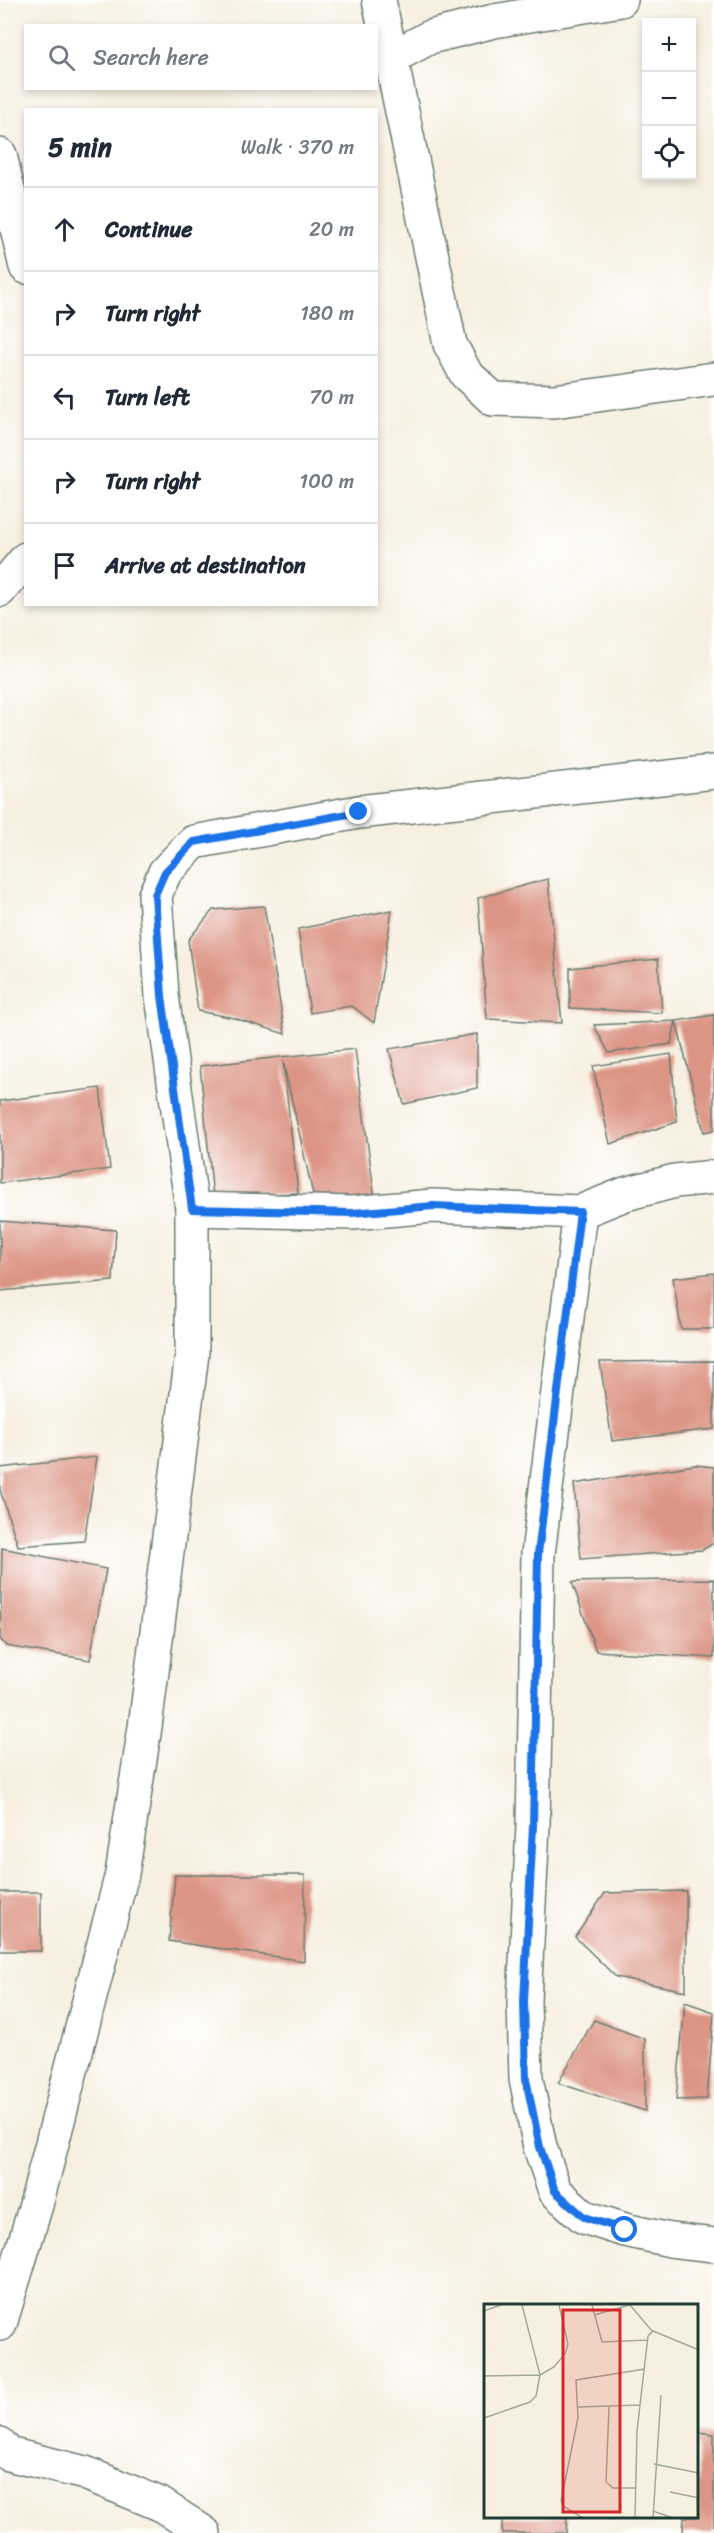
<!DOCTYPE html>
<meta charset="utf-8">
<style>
body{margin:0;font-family:Sriracha,sans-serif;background:#f6f6f7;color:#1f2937}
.controls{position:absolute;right:18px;top:18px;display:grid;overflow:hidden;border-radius:0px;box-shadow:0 3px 9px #0003}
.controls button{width:54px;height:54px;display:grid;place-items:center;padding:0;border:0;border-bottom:2px solid #e0e1e3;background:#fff;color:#1f2937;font:30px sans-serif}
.stop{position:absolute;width:18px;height:18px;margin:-14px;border:4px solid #1a73e8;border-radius:50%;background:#fff}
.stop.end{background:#1a73e8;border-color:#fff;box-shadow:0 2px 6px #0008}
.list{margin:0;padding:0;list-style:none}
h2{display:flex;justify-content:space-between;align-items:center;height:78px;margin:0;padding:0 24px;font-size:26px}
h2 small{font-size:20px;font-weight:400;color:#747a83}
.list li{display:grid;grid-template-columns:39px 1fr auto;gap:18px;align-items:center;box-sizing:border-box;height:84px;padding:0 24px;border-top:2px solid #e0e1e3}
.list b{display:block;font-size:22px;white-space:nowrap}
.list em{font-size:20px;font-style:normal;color:#747a83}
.icon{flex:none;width:33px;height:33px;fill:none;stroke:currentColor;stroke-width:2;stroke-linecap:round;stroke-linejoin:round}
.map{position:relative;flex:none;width:714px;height:2533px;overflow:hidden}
.search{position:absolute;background:#fff;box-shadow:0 3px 9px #0003;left:24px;top:24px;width:354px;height:66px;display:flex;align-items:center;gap:15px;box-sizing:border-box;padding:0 21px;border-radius:0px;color:#747a83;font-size:22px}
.panel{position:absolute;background:#fff;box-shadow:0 3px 9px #0003;left:24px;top:108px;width:354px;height:498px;border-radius:0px}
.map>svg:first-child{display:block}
.building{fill:#dc9484}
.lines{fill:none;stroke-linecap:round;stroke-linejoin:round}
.street-casing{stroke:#6b7c71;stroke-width:36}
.street{stroke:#fff;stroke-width:33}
.route{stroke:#1a73e8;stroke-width:8}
.inset-road{fill:none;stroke:#a1a89c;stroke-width:1.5}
.view{fill:#d62828;fill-opacity:0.15;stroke:#d62828;stroke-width:3}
.inset-edge{fill:none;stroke:#1f3d34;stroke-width:3}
</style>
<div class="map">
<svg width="714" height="2533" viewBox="0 0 714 2533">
<rect width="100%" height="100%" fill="#fff"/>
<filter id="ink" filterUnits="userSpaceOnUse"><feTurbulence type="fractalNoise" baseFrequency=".0167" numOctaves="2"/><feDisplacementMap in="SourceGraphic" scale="12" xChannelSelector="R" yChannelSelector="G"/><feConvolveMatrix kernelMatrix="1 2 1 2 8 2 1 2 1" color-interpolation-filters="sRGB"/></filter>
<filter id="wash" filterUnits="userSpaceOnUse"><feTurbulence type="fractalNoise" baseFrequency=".008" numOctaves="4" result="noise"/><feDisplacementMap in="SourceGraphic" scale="24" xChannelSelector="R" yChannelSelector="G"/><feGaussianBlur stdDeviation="1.35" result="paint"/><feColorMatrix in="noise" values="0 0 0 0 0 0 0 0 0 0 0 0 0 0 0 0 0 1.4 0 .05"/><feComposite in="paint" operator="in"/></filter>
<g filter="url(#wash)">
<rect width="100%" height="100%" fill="#f7f0e1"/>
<g id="blocks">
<!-- building -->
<path class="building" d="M548 879 562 1023 487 1019 478 898Z
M264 906 285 1034 234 1018 198 1011 188 940 213 910Z
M392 910 374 1023 352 1006 310 1013 298 929Z
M658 959 662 1013 570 1008V968Z
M714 1015V1130L704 1132 676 1021Z
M676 1021 671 1044 609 1053 594 1025Z
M477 1034V1088L404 1104 389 1049Z
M355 1049 376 1207 314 1199 283 1061 298 1193 213 1197 200 1066Z
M671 1054 677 1122 610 1144 593 1066Z
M100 1088 110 1169 0 1183V1101Z
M0 1221 116 1230 113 1281 0 1291Z
M714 1273V1329H681L673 1278Z
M714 1361V1429L612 1441 600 1362Z
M97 1457 84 1541 18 1546 0 1490V1468Z
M695 1465 714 1467V1543L702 1550 581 1559 574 1484Z
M2 1548 106 1569 90 1660 6 1646 0 1639Z
M714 1579V1658L596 1651 572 1582Z
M175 1875H305L304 1961 169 1941Z
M686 1891V1991L616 1977 575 1937 605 1893Z
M0 1892H41V1951H0Z
M685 2002 714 2012 707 2099 676 2100Z
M594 2020 645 2039V2111L558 2083Z
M698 2432 714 2434V2533H683L684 2517H698Z
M502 2517H567L566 2533H502Z"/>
</g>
</g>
<g filter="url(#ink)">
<use href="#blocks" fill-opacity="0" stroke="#6b7c71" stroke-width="1.5"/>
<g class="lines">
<defs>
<path id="street" d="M379 0 450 344 466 374 493 399 554 401 714 379
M393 57 430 37 494 21 621 0
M0 155 26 267
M0 590 26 559
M192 1209 352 1213 433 1206 580 1212 625 1194 675 1181 714 1177
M580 1212 538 1554 533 1826 524 2001 526 2079 540 2147 555 2191 584 2217 625 2230 670 2240 714 2245
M0 2324 36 2205 122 1874 145 1727 192 1354V1209L162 996 155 895 165 872 194 842 359 812 714 772
M0 2444 8 2454 85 2473 160 2504 204 2533"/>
</defs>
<!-- street casing -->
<use href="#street" class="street-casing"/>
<!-- street -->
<use href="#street" class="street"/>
</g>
</g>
<g class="lines" filter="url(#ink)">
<!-- route -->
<path class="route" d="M359 812 194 842 165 872 155 895 162 996 192 1209 352 1213 433 1206 580 1212 538 1554 533 1826 524 2001 526 2079 540 2147 555 2191 584 2217 625 2230"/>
</g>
<!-- overview -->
<g transform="translate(484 2304)">
<rect width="214" height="214" fill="#f7f0e1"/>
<path class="inset-road" d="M108 1 118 38 164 36M146 1 168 27M0 7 17 1M110 11 146 1M0 72 56 71 70 63 81 50 84 40 75 1M94 103 156 101M125 103 122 178 129 184H152M0 114 46 98 52 92 56 71 38 1M170 160 215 169M186 188 215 194M169 207 189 214M99 214 79 202 77 197 94 114 92 76 161 65M151 214 153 127 164 32 169 27 215 46M169 214 177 91"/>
<path class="view" d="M79 6H136V208H79Z"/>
<rect width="214" height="214" class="inset-edge"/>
</g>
</svg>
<div class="controls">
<button>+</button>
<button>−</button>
<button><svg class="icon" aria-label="locate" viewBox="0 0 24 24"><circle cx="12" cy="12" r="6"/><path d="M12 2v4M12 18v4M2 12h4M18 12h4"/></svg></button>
</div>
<div class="stop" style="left:625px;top:2230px"></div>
<div class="stop end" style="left:359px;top:812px"></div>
<div class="search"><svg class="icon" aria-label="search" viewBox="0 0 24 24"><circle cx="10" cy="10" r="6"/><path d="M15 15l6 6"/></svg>Search here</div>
<section class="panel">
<h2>5 min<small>Walk · 370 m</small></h2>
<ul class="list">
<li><svg class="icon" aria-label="ahead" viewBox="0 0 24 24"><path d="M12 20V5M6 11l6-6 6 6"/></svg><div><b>Continue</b></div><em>20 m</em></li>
<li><svg class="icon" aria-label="right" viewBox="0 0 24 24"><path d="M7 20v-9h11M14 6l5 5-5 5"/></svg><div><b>Turn right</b></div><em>180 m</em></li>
<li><svg class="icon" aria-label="left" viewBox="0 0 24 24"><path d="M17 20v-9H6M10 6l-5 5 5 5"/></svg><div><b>Turn left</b></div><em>70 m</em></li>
<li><svg class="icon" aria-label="right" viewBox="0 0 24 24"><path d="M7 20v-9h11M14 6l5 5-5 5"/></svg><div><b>Turn right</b></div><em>100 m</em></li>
<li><svg class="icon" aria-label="arrive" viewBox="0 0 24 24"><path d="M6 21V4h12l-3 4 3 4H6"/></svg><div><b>Arrive at destination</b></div></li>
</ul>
</section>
</div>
